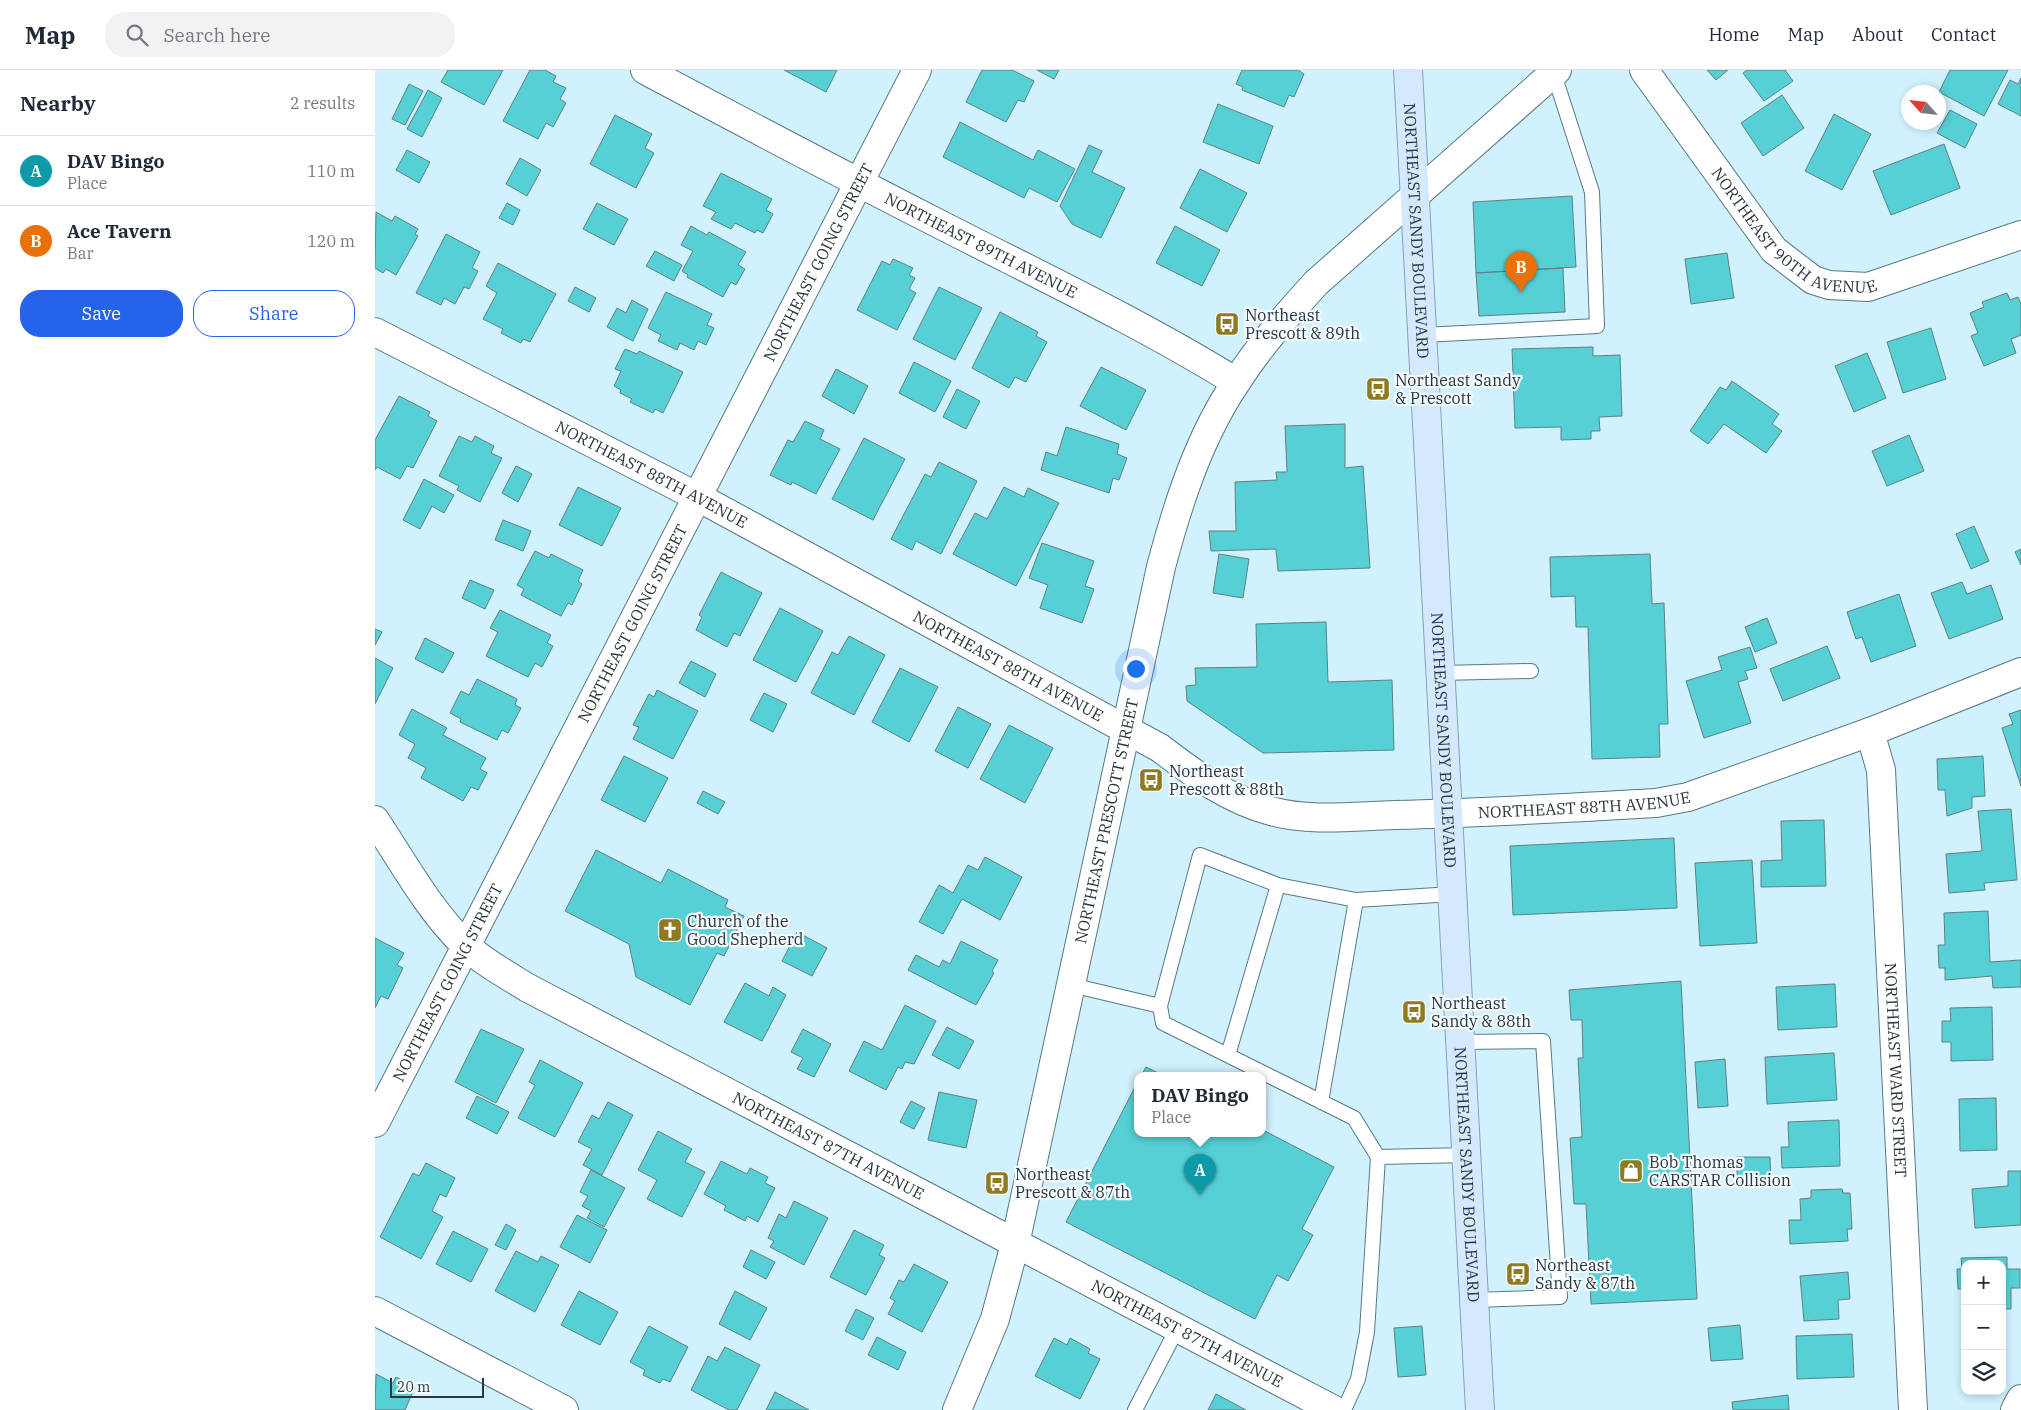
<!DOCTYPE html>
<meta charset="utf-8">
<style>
body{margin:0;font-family:"IBM Plex Serif",serif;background:#f2f2f3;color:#1f2937}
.controls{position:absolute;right:15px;bottom:15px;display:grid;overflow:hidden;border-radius:10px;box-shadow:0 2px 8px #0003}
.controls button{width:45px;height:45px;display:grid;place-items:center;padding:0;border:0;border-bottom:1px solid #e0e1e3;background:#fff;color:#1f2937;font:25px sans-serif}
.compass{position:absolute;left:1526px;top:15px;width:45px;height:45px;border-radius:50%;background:#fff;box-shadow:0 2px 8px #0003;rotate:297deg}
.scale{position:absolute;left:15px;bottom:12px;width:94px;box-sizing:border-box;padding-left:5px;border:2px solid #29363b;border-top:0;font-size:14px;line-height:18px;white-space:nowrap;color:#29363b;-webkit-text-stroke:4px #f3f9fc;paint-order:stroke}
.you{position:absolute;left:760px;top:598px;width:18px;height:18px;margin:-12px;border:4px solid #fff;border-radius:50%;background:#1a73e8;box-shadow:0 0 0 8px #1a73e833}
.badge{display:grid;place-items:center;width:32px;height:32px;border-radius:50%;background:#2563eb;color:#fff;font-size:16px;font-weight:700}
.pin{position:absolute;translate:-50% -41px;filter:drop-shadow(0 1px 2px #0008)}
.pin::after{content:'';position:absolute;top:26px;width:18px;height:15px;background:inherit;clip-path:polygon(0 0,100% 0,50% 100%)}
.popup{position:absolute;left:759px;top:1002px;width:132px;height:65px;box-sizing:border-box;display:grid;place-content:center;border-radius:10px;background:#fff;filter:drop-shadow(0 1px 4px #0005);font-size:16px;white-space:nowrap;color:#747a83}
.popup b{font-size:19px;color:#1f2937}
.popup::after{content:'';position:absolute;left:50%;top:100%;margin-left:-10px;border:10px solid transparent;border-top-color:#fff}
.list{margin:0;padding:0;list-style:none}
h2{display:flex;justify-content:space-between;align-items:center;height:65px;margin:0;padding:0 20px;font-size:21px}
h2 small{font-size:16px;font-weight:400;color:#747a83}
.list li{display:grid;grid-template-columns:32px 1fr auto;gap:15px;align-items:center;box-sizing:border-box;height:70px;padding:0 20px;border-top:1px solid #e0e1e3}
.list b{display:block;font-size:19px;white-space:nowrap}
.list p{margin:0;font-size:16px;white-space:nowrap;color:#747a83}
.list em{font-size:16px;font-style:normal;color:#747a83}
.actions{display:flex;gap:10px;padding:15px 20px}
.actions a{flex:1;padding:11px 0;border:1px solid #2563eb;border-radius:20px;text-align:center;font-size:18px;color:#2563eb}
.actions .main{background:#2563eb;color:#fff}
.icon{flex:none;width:28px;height:28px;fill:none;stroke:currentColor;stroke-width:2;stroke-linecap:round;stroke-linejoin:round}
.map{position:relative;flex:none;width:1646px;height:1340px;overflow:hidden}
header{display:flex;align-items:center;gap:30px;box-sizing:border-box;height:70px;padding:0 25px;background:#fff;border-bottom:1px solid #e0e1e3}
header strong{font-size:24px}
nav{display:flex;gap:28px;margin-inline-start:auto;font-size:18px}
.search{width:350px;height:45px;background:#f2f2f3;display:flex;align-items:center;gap:12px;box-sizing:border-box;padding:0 18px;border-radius:20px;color:#747a83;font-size:19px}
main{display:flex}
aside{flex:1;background:#fff}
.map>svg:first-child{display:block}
.building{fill:#56d0d5;stroke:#5f8183}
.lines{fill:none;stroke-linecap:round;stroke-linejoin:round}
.service-casing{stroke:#5a7884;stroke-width:16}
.minor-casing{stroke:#5a7884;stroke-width:30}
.tertiary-casing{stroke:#5a7884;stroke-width:30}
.primary-casing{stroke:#86a1b9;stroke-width:30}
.service{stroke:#fff;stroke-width:14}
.minor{stroke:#fff;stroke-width:28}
.tertiary{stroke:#fff;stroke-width:28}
.primary{stroke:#d4e9fe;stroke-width:28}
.labels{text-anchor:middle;stroke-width:4.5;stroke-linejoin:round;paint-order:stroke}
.street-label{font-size:16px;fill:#29363b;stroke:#f3f9fc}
.poi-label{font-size:16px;fill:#29363b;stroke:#f3f9fc;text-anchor:start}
</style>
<header>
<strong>Map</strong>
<div class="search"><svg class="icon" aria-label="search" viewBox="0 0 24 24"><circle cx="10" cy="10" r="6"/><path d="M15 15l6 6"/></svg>Search here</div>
<nav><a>Home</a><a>Map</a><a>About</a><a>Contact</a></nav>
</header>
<main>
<aside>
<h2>Nearby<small>2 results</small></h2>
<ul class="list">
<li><span class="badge" style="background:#0f9aa8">A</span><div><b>DAV Bingo</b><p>Place</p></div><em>110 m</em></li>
<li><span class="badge" style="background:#e8710a">B</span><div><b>Ace Tavern</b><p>Bar</p></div><em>120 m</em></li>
</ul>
<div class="actions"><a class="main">Save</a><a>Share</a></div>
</aside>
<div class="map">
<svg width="1646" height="1340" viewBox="0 0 1646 1340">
<rect width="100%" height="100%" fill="#d0f1fe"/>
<!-- building -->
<path class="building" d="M73 0H128L109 35 66 12Z
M155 0H170L181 6 178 12 191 18 185 29 191 33 178 57 171 53 163 69 128 51Z
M409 0H462L451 22Z
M607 0H637L659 11 649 32 643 30 631 52 591 32Z
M662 0H684L679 9Z
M867 0H923L929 4 919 27 914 25 909 37 867 20 868 17 861 14Z
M1332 0H1353L1341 10Z
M1372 0H1410L1418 11 1389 31 1368 3Z
M1575 0H1633L1609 46 1564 22Z
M1646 8V46L1623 34 1635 10 1643 14Z
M34 14 48 21 30 55 17 49Z
M53 20 67 28 47 67 32 59Z
M1407 25 1429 58 1388 86 1366 53Z
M843 34 898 56 884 94 828 72Z
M1575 40 1602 54 1590 78 1562 63Z
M1459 44 1496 64 1467 120 1430 101Z
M240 45 277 64 270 78 279 83 261 118 215 94Z
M585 52 658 90 663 80 700 99 682 132 654 118 649 128 568 87Z
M1569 74 1585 118 1516 145 1498 101Z
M714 75 727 81 717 102 750 118 726 168 697 154 685 136Z
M32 80 55 92 44 113 21 100Z
M145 88 166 100 152 126 131 114Z
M825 99 872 123 852 162 805 138Z
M346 103 397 129 391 140 398 144 388 163 382 160 380 163 360 153 356 159 336 149 341 142 328 136Z
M1197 126 1201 197 1101 203 1098 132Z
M132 133 145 140 138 155 124 148Z
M222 133 253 149 239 175 208 159Z
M1 142 17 151 20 146 43 159 40 164 43 166 21 205 11 199 8 203 0 198Z
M316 156 332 165 334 162 371 182 363 195 370 199 361 215 356 212 348 227 312 207 313 205 307 201 318 181 306 175Z
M800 156 845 180 827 216 781 193Z
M71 164 105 182 97 198 103 201 94 219 89 217 80 234 69 228 66 235 41 223Z
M280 181 307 195 299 211 271 196Z
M1352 183 1359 228 1316 234 1310 189Z
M518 189 538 198 534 205 540 208 534 219 541 223 522 260 482 240 507 191 515 195Z
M123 193 181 224 155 272 148 269 146 273 126 263 128 259 108 249 122 223 111 216Z
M1188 198 1190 242 1104 246 1101 203Z
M200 217 221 228 214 242 193 231Z
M564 217 607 238 580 290 538 269Z
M291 222 337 244 332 255 339 258 331 275 323 271 319 280 305 273 302 280 283 271 286 265 273 258Z
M1632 223 1635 230 1643 227 1646 234V265L1636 269 1641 283 1609 296 1596 266 1603 263 1595 243 1609 237 1607 232Z
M257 230 273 239 258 271 232 257 242 238 251 243Z
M625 242 663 262 661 266 672 272 651 312 640 307 634 318 597 298Z
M1556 258 1571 309 1528 323 1512 272Z
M1218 277V286L1245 285 1247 346 1224 347 1225 361H1216V369L1186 370V357L1140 358 1137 279Z
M250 279 262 284 264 281 308 302 288 343 280 339 278 343 255 332 257 329 245 323 246 320 239 316 246 301 240 299Z
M1492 283 1511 328 1479 342 1460 296Z
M539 292 576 311 560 342 524 323Z
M726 297 771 320 751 360 705 336Z
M461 299 493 316 479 344 447 326Z
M1357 311 1404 344 1397 354 1407 361 1391 383 1349 354 1333 374 1315 361 1345 317 1351 320Z
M582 319 605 331 591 359 568 347Z
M24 326 55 342 53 346 62 351 38 398 32 396 25 409 2 397 0 400V370Z
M430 351 449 360 445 369 465 379 441 424 417 412 416 415 395 405 413 370 418 372Z
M970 354V398L988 396 995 498 903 501 901 479 836 481 834 461H861L860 412 902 410 901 402H912L910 356Z
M691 357 744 374 742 384 752 388 744 410 738 408 734 423 666 400 671 382 682 386Z
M1534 365 1549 401 1512 416 1497 381Z
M84 366 97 372 100 366 119 376 116 383 127 388 105 432 82 420 84 416 64 406Z
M489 368 530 389 498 450 457 429Z
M564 392 602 411 566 484 541 471 537 480 516 469 550 404 556 407Z
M141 396 157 404 143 432 127 423Z
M49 409 79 425 69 443 57 436 45 459 28 450Z
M203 417 246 438 227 476 184 455Z
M629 417 649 427 653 418 684 433 641 516 578 484 600 443 612 449Z
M128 450 156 461 148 481 120 470Z
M1599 456 1614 491 1596 499 1581 464Z
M667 473 719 491 710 516 719 519 707 553 665 538 673 515 654 508Z
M1646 479V495L1640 482Z
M160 481 174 488 176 484 208 500 203 511 207 514 197 535 193 533 186 546 146 525 149 519 142 515Z
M844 484 874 489 868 528 838 523Z
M1275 484 1277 534 1289 533 1293 654H1284L1285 687 1217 689 1213 557H1201L1200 526 1176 527 1175 487Z
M346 502 387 523 365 566 359 563 352 577 321 560 327 547 324 545Z
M95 510 119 520 110 539 87 528Z
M1587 512 1592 524 1616 515 1628 549 1574 569 1556 523Z
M1524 524 1541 576 1496 592 1487 567 1481 569 1472 542Z
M405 538 448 561 421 612 378 590Z
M125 540 176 565 172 573 178 576 167 597 160 593 153 607 111 586 123 562 115 558Z
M1392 548 1402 573 1380 582 1370 557Z
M951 552 953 612 1017 610 1019 680 888 683 812 631 811 616 821 615 820 598 882 597 881 554Z
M0 559 7 562 0 575Z
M474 566 510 585 479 645 436 623 457 582 463 585Z
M50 568 79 583 68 603 40 589Z
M1452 576 1465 608 1408 631 1395 599Z
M1375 577 1382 598 1370 601 1373 609 1363 612 1376 653 1329 668 1311 611 1347 600 1343 587Z
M0 588 18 598 0 634Z
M316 591 341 604 330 627 304 613Z
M525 598 563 617 534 672 497 652Z
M102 609 142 629 140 635 146 638 133 663 127 660 122 670 85 652 86 649 75 643 86 621 94 625Z
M282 620 323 641 298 689 258 669 264 657 258 655 274 624 279 627Z
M389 623 412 634 398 662 375 650Z
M583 637 616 654 593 698 560 681Z
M37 639 72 658 68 665 111 688 105 699 112 703 103 720 96 717 88 731 46 708 51 698 33 688 40 674 24 665Z
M1646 640V716L1627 658 1638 654 1634 644Z
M634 655 678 678 650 733 605 709Z
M249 686 293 708 270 752 226 730Z
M1608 686 1610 726 1597 727V738L1572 746 1570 720H1563L1562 689Z
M328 721 350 732 343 744 322 733Z
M1636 739 1642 810 1609 813 1610 820 1574 823 1571 784 1607 781 1603 741Z
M1449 750 1451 816 1386 817V791L1407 790 1406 751Z
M1299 768 1302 838 1138 845 1135 776Z
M221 780 286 813 293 799 353 830 350 837 369 846 349 886 342 883 315 935 261 907 254 874 190 841Z
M610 787 647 807 625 850 587 829 568 864 544 852 564 815 578 823 593 795 603 800Z
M1377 790 1382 873 1325 876 1320 793Z
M1613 841 1615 892 1646 890V917L1618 918 1617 906 1570 910V898H1564L1563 875H1570L1569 843Z
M422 862 452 878 437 906 407 891Z
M0 868 29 883 22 895 28 898 13 929 6 926 0 938Z
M586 871 623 890 617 901 619 903 601 935 533 900 541 885 564 897 568 890 575 894Z
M1306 911 1322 1229 1216 1234 1211 1134H1199L1195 1068 1207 1067 1203 988H1208L1207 950H1196L1194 920Z
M370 913 394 926 398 917 411 925 387 971 349 952Z
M1460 914 1462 957 1403 960 1401 917Z
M530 935 561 951 539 994 530 992 527 999 523 997 511 1020 474 1001 489 971 507 980Z
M1617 937 1618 990 1576 991V972H1567V951H1576L1575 938Z
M572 957 599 971 584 999 557 985Z
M106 959 149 979 121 1033 80 1012Z
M428 959 456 974 439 1007 422 999 428 988 416 982Z
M1459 983 1462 1030 1392 1034 1390 987Z
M1350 989 1353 1036 1323 1038 1320 992Z
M165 990 208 1013 180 1067 143 1048 160 1015 154 1012Z
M771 997 789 1006H766Z
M762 1013V1064H888V1060L959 1097 927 1159 938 1165 913 1211 902 1205 880 1249 691 1152Z
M564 1022 602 1030 591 1078 553 1070Z
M102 1026 134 1042 122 1064 91 1048Z
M1621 1028 1622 1080 1585 1081 1584 1029Z
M536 1031 550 1038 539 1059 525 1052Z
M233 1032 258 1045 227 1105 208 1095 217 1079 203 1072 217 1045 224 1049Z
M1464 1050 1465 1096 1407 1098 1406 1077H1414L1413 1052Z
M283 1061 317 1079 310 1092 330 1102 307 1147 272 1129 282 1110 263 1100Z
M1362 1087H1395L1396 1113 1362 1114Z
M346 1091 372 1104 375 1098 393 1107 390 1113 400 1118 383 1152 372 1146 370 1151 349 1140 351 1136 329 1124Z
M51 1093 80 1108 71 1127 65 1124 57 1141 68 1147 46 1189 5 1167 38 1103 44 1106Z
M216 1100 250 1118 229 1157 212 1148 216 1141 207 1136 213 1126 205 1122Z
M1633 1101H1646V1155L1600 1158 1597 1119 1633 1116Z
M1467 1119 1468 1123H1475L1477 1159H1472L1473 1171 1415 1174 1414 1150H1426L1425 1129 1436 1128V1120Z
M419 1131 453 1148 429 1195 395 1177 399 1171 393 1168 404 1144 411 1148Z
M202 1145 232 1160 215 1193 185 1177Z
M131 1154 141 1160 131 1180 120 1175Z
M479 1160 509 1175 504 1185 510 1188 491 1225 455 1207Z
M78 1161 113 1179 96 1212 61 1194Z
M376 1180 400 1192 391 1209 368 1197Z
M141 1181 163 1192 166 1186 184 1195 160 1242 120 1221Z
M1632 1187V1199H1645V1218H1636V1239H1627V1194H1590V1239H1587V1219H1583L1582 1199H1587L1586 1188Z
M539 1194 573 1212 547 1262 513 1244 520 1231 515 1228 524 1210 529 1212Z
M1473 1202 1475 1229 1463 1230 1464 1249 1429 1251 1425 1206Z
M204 1221 243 1242 225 1275 186 1255Z
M360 1221 392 1238 375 1270 344 1254Z
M481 1239 499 1248 488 1270 470 1261Z
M1365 1255 1368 1289 1336 1291 1333 1258Z
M274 1256 313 1277 295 1312 288 1309 285 1313 268 1305 270 1300 255 1292Z
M1047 1256 1051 1305 1023 1307 1019 1258Z
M1477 1264 1479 1307 1422 1309 1421 1266Z
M502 1267 531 1282 523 1300 493 1285Z
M679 1268 692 1275 695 1268 715 1279 713 1283 725 1289 705 1329 660 1306Z
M350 1277 385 1295 362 1340H354L316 1320 333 1286 342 1291Z
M1 1304 18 1313 21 1307 40 1317 30 1340H0Z
M400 1322 434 1340H391Z
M841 1324 871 1340H833Z
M1413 1325 1414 1340H1358L1357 1332Z"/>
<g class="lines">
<defs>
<path id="service" d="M1048 265 1222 256 1217 122 1178 1
M1066 603 1156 601
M696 915 785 936 825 785 903 815 981 830 1078 824
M785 936 788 953 979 1048 1003 1087 1092 1085
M1085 972 1168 971 1185 1227 1099 1230
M853 985 903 815
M946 1032 981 830
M760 1340 802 1259
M969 1340 983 1309 992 1262 1003 1087"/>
<g id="minor">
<path id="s1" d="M270 0C371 54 472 107 574 159 670 208 769 255 861 312"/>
<path id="s2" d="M1269 0 1399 180 1438 210 1454 215 1493 217 1646 165"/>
<path id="s3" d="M0 262 321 426 785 678C819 704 854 730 896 741 935 752 980 746 1020 745 1107 743 1194 738 1281 733L1313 727 1495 662 1646 602"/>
<path id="s4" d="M1495 662 1506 700 1538 1340"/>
<path id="s5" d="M0 750C28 792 53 839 90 875 108 892 132 905 153 918L959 1340"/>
<path id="s6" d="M0 1053 542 0"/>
<path d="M0 1241 189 1340"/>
<path d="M1640 1340 1646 1329"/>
</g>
<g id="tertiary">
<path id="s7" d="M582 1340 620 1249 640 1174 786 497C803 433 824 367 862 311 885 275 913 244 941 213L1182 0"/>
</g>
<g id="primary">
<path id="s8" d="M1033 0 1105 1340"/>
</g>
</defs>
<!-- service casing -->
<use href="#service" class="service-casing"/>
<!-- minor casing -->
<use href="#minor" class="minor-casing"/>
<!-- tertiary casing -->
<use href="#tertiary" class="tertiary-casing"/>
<!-- primary casing -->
<use href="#primary" class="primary-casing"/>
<!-- service -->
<use href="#service" class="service"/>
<!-- minor -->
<use href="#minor" class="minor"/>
<!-- tertiary -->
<use href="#tertiary" class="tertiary"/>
<!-- primary -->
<use href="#primary" class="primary"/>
</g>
<!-- icons -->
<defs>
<symbol id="bus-square" viewBox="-11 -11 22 22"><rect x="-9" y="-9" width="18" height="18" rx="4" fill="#8e7b21" stroke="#f3f9fc"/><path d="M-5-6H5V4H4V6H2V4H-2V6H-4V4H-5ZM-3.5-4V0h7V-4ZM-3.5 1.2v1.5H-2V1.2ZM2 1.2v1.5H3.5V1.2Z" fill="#fff"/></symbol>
<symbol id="church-square" viewBox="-11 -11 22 22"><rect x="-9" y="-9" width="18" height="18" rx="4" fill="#8e7b21" stroke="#f3f9fc"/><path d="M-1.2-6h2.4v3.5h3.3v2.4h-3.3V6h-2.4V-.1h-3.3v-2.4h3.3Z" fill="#fff"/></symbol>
<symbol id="shop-square" viewBox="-11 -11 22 22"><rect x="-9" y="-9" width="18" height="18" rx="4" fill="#8e7b21" stroke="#f3f9fc"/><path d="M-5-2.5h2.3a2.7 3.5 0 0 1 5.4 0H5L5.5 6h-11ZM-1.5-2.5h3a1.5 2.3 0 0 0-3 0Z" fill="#fff"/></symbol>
</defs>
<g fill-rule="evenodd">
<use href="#bus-square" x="838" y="240" width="28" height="28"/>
<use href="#bus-square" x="989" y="305" width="28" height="28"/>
<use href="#bus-square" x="762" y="696" width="28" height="28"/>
<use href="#church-square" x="281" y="846" width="28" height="28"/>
<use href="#bus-square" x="1025" y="928" width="28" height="28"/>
<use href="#shop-square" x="1242" y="1087" width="28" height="28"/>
<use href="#bus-square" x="608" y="1099" width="28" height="28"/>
<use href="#bus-square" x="1129" y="1190" width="28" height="28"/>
</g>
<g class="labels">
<!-- street labels -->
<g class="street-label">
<text dy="6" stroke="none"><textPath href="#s2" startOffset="229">NORTHEAST 90TH AVENUE</textPath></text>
<text dy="6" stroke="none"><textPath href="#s8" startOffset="161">NORTHEAST SANDY BOULEVARD</textPath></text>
<text dy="6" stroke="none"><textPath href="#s1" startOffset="379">NORTHEAST 89TH AVENUE</textPath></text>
<text dy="6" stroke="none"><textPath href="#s6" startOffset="968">NORTHEAST GOING STREET</textPath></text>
<text dy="6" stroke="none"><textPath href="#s3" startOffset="311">NORTHEAST 88TH AVENUE</textPath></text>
<text dy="6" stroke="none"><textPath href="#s6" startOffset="562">NORTHEAST GOING STREET</textPath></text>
<text dy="6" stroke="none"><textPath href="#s3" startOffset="716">NORTHEAST 88TH AVENUE</textPath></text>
<text dy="6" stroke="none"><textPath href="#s8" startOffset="671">NORTHEAST SANDY BOULEVARD</textPath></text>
<text dy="6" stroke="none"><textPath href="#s3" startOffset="1331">NORTHEAST 88TH AVENUE</textPath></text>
<text dy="6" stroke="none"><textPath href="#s7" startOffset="609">NORTHEAST PRESCOTT STREET</textPath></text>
<text dy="6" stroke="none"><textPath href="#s6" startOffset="158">NORTHEAST GOING STREET</textPath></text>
<text dy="6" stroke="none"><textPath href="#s4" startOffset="340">NORTHEAST WARD STREET</textPath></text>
<text dy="6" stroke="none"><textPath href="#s5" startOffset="570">NORTHEAST 87TH AVENUE</textPath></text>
<text dy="6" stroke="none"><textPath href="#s8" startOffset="1106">NORTHEAST SANDY BOULEVARD</textPath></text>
<text dy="6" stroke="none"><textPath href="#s5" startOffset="975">NORTHEAST 87TH AVENUE</textPath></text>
</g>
<!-- poi labels -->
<g class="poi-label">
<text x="870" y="251">Northeast<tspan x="870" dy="18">Prescott &amp; 89th</tspan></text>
<text x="1020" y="316">Northeast Sandy<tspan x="1020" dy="18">&amp; Prescott</tspan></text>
<text x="794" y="707">Northeast<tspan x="794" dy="18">Prescott &amp; 88th</tspan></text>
<text x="312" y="857">Church of the<tspan x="312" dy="18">Good Shepherd</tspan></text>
<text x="1056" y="939">Northeast<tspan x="1056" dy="18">Sandy &amp; 88th</tspan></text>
<text x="1274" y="1098">Bob Thomas<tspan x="1274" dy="18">CARSTAR Collision</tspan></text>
<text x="640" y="1110">Northeast<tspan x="640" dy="18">Prescott &amp; 87th</tspan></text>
<text x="1160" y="1201">Northeast<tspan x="1160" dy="18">Sandy &amp; 87th</tspan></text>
</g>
</g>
</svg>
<div class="controls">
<button>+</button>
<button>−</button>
<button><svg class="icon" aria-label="layers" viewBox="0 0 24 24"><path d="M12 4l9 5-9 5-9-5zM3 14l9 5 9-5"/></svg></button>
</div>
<svg class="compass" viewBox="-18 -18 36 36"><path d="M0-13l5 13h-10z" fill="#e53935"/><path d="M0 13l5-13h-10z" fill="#747a83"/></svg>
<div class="scale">20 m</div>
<div class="you"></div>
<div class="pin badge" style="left:825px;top:1125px;background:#0f9aa8">A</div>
<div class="popup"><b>DAV Bingo</b>Place</div>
<div class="pin badge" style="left:1146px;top:222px;background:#e8710a">B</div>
</div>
</main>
